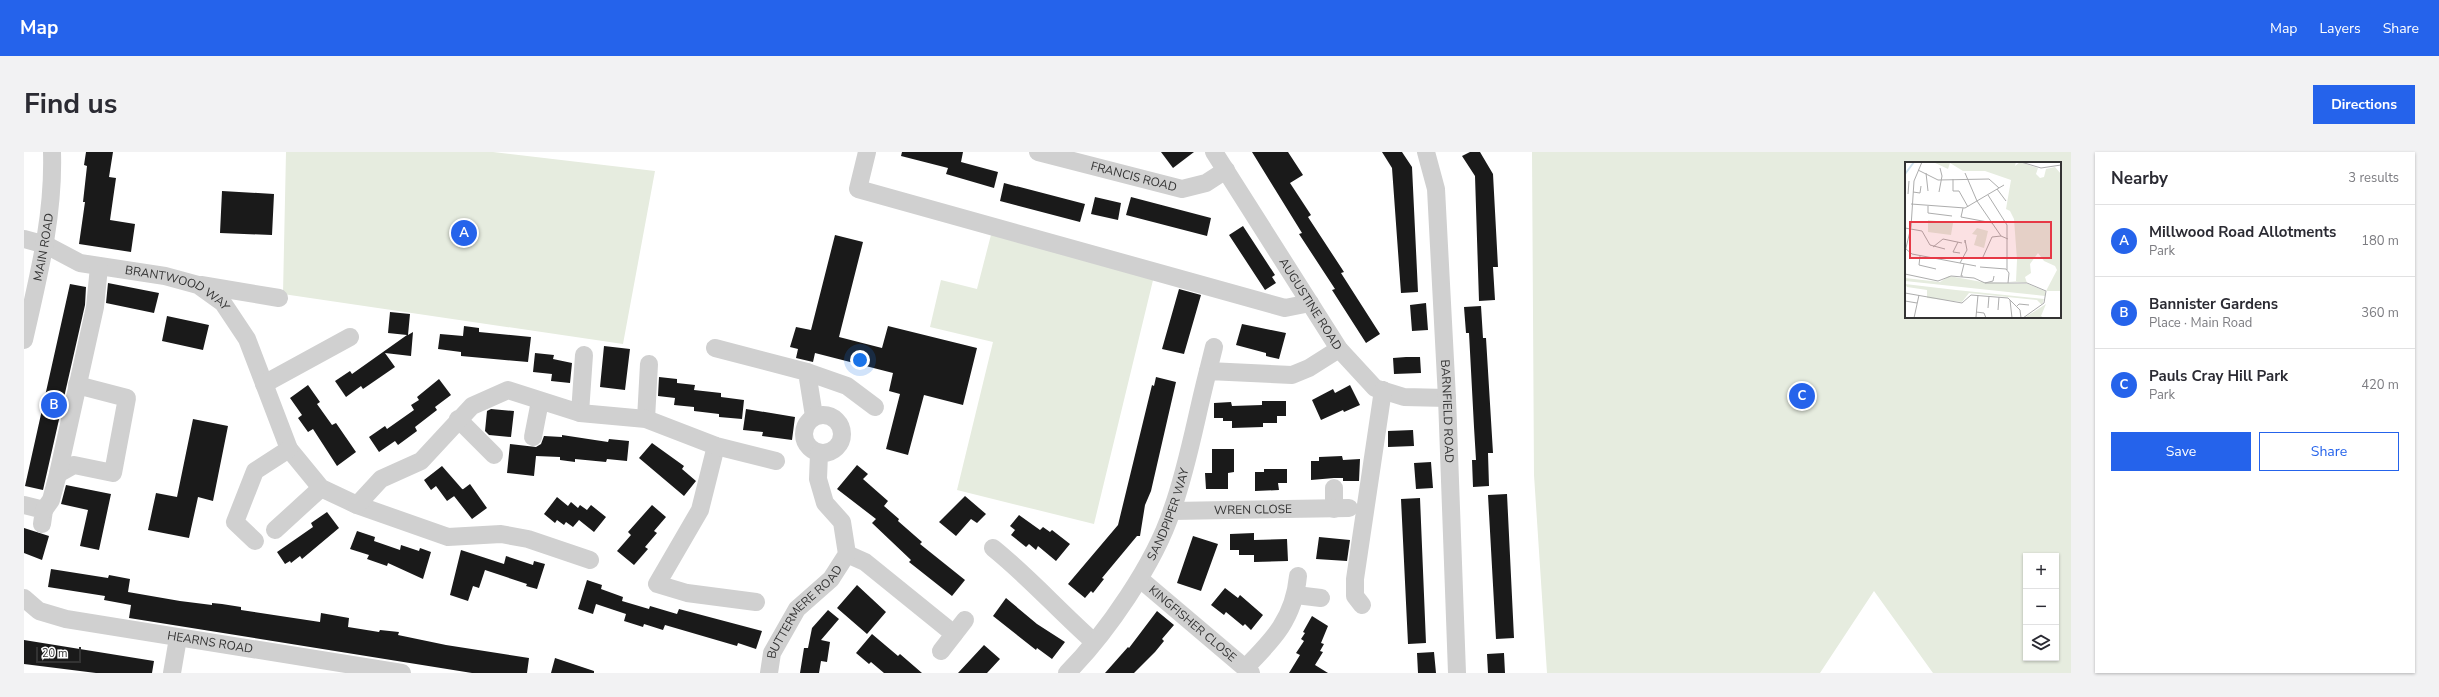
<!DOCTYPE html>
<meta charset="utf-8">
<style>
body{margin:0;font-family:"Nunito Sans",sans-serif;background:#f2f2f3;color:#2b2b33}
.controls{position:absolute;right:12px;bottom:12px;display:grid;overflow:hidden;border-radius:0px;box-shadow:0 1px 3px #0004}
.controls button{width:36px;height:36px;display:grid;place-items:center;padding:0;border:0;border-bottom:1px solid #e1e1e2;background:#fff;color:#2b2b33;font:20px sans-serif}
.scale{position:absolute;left:12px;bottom:10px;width:45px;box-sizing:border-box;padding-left:4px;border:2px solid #333;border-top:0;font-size:11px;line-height:14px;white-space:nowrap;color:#333;-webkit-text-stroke:3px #fff;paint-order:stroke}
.you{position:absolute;left:836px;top:208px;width:14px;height:14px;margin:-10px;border:3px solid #fff;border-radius:50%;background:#1a73e8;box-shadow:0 0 0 6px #1a73e833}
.badge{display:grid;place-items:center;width:26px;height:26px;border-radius:50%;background:#2563eb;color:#fff;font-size:13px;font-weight:700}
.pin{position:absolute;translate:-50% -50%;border:2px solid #fff;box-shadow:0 1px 4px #0006}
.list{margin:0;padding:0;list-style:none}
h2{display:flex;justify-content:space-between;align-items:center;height:52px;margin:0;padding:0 16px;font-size:17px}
h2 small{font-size:13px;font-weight:400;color:#7c7c81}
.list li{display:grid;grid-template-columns:26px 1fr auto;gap:12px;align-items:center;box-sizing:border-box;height:72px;padding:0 16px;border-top:1px solid #e1e1e2}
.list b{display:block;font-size:15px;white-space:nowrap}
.list p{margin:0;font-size:13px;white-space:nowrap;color:#7c7c81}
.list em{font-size:13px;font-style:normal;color:#7c7c81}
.actions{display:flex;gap:8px;padding:12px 16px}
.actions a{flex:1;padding:9px 0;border:1px solid #2563eb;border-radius:0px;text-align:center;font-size:14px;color:#2563eb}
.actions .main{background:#2563eb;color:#fff}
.icon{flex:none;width:22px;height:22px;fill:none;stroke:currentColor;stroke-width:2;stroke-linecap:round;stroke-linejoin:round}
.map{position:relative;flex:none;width:2047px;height:521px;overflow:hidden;border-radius:0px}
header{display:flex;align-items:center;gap:24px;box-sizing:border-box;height:56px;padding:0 20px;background:#2563eb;color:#fff}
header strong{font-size:19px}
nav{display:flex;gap:22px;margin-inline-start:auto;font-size:14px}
.intro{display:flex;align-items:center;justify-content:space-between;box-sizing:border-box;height:96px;padding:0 24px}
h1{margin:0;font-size:28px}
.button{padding:10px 18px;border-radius:0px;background:#2563eb;color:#fff;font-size:14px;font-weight:700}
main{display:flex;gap:24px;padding:0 24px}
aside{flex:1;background:#fff;border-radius:0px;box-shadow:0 1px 3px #0004}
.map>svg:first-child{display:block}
.green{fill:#e6ecdf;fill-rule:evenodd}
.building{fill:#1a1a1a}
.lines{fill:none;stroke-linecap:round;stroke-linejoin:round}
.minor{stroke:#d0d0d0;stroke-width:18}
.labels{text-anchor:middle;stroke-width:4;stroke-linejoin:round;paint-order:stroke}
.street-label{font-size:12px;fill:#333;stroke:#fff}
.inset-river{fill:none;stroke:#cfe2ee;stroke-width:2}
.inset-road{fill:none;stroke:#adadad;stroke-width:1}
.view{fill:#e63946;fill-opacity:0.15;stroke:#e63946;stroke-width:2}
.inset-edge{fill:none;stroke:#333;stroke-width:2}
</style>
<header>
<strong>Map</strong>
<nav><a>Map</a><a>Layers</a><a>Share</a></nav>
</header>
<div class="intro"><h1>Find us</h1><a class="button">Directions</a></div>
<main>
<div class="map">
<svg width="2047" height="521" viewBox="0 0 2047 521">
<rect width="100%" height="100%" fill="#fff"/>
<!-- green -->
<path class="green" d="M262 0H469L631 19 599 192 259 142Z
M1508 0H2047V521H1909L1850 439 1796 521H1523L1510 323ZM1882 11H2036V165H1882ZM2002 404H2032V506H2002Z
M968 79 1130 124 1070 372 933 338 969 190 906 175 917 128 953 137Z"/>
<!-- building -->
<path class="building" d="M62 0H89L85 25 92 26 86 68 111 72 107 100 55 92 61 50H59L63 14 60 13Z
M878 0H939L937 10 974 20 970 36 922 22 924 16 877 4Z
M1137 0H1170L1149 16Z
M1228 0H1264L1279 23 1266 31 1287 63 1284 65 1320 120 1317 121 1356 182 1342 191 1308 138 1311 137 1275 82 1278 81Z
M1358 0H1378L1388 15 1394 140 1377 141 1368 16Z
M1446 0H1456L1469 22 1474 115H1469L1471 148 1455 149 1451 24 1438 4Z
M980 31 1061 52 1056 70 976 49Z
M198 39 250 42 248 83 196 81Z
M1071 45 1097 51 1094 68 1067 62Z
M1107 45 1187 66 1183 84 1102 63Z
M1219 74 1251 123 1248 125 1252 131 1241 138 1205 83Z
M811 83 839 90 815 185 858 196 864 174 953 196 939 253 900 243 884 303 862 297 876 242 865 239 869 221 791 201 789 210 772 206 774 197 766 195 772 175 787 178Z
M84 131 135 141 130 161 82 151Z
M46 132 62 135 61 153 19 338 1 334Z
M1155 137 1177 143 1160 202 1138 197Z
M1402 151 1404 178 1388 179 1386 153Z
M1457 154 1459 186H1462L1469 301H1464L1465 334 1449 335 1448 308H1452L1450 275 1445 181H1442L1440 155Z
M366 160 386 162 384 183 389 180 387 204 361 201 371 215 339 237 337 234 322 245 311 229 326 219 328 222 383 183 364 181Z
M143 164 185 173 179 198 138 189Z
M1218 172 1262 181 1255 207 1242 204V201L1212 193Z
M440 174 455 176V180L507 185 504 210 437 204V200L414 197 416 182 439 184Z
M580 194 606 197 601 238 576 235Z
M511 201 530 203 529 207 548 211 546 231 527 229 528 222 509 220Z
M1382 205H1396L1397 221 1370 222 1369 206Z
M635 225 653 227V231L671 233 670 238 697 241V245L720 248 718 267 695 265V262L670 259V255L650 253 651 246 634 244Z
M1132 225 1152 230 1127 339 1121 353 1116 384H1113L1078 426 1080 427 1069 441 1067 439 1061 446 1044 432 1094 373 1128 233 1130 234Z
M415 227 427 243 411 255 413 258 391 275 393 279 374 293 371 289 355 300 345 285 361 274 363 277 390 258 387 253 395 248 393 245Z
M284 233 296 250 293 252 308 273 312 271 332 300 313 314 289 277 284 280 274 266 278 263 266 246Z
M1326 233 1336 253 1320 260 1319 258 1297 268 1288 248 1309 237 1311 241Z
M1238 249H1262V264H1253V271H1239V275L1208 276V269H1199V266H1190V251L1207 250 1208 254 1238 253Z
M467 257 490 259 487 285 465 283 461 279 463 259Z
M722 257 771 265 768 288 738 284 739 280 719 278Z
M169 267 204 274 189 349 174 345 165 386 124 378 132 341 153 345Z
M1389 278 1390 294 1364 295V279Z
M538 283 584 290 585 287 605 289 603 309 583 307 582 310 551 307V310L536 308V305L512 304 510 324 483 321 486 292 512 295 517 292 520 284 538 285Z
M628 291 660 314 658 317 672 329 660 344 615 306Z
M1188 297H1210V320L1204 321V337H1182L1181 321H1188Z
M1318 304 1319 308 1336 307 1335 329H1319V326H1310L1287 328V309H1295V305Z
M1407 310 1409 336 1392 337 1390 311Z
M833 313 844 322 839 327 864 349 860 354 875 367 874 369 898 390 896 392 941 428 928 444 885 410 887 408 848 371 852 367 813 337Z
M418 314 439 338 423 349 412 334 407 338 400 328Z
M1240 317H1263V331H1254L1255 338 1231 339V320H1240Z
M446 332 463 356 448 367 430 344Z
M42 333 87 342 75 398 56 394 64 358 37 352Z
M1483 342 1490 486 1472 487 1464 343Z
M941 344 962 362 953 371 947 367 932 384 915 370Z
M533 345 544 354 547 350 554 356 556 353 563 358 567 353 582 365 570 380 555 368 549 375 542 370 540 373 533 368 531 371 520 362Z
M1396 346 1402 491 1384 492 1377 347Z
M628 353 642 365 630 379 633 381 621 395 624 397 610 413 593 399 607 383 604 380Z
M303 360 315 376 278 407 276 404 267 411 266 409 261 412 253 400 289 375 287 371Z
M995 363 1016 378 1019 375 1026 380 1028 378 1046 392 1032 409 1014 394 1012 398 1005 392 1002 395 987 383 991 378 986 374Z
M0 376 25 384 18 408 0 401Z
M333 379 351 385 350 389 376 398 377 393 395 399 396 396 407 400 399 427 364 411 363 414 343 407 345 403 326 397Z
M1230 381V388L1263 387 1264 409 1230 410V403H1215V398H1206V382Z
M1169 384 1194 392 1177 439 1153 431Z
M1295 385 1326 388 1323 409 1292 407Z
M437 398 480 412 482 404 509 413 510 409 521 412 513 437 502 434 503 432 461 418 455 436 449 434 444 449 426 443Z
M27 417 84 426 85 423 106 427 104 440 156 449 188 453V451L198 452 217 455V458L296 470 297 461 325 466 324 475 355 480 356 478 375 480 374 483 422 493 505 506 503 521H448L105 466 107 453 80 448 81 444 24 435Z
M563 428 578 433 577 437 599 445 598 449 625 457 626 454 653 462 655 457 738 479 732 497 714 491 713 494 641 473 639 478 620 472 619 475 600 469 602 462 572 452 569 462 554 457Z
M833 433 862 460 843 482 813 456Z
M1201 436 1214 446 1216 443 1239 463 1227 478 1221 472 1219 474 1202 460 1200 463 1187 453Z
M982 446 1013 472 1041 490 1028 507 1013 496 1012 498 969 464Z
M804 458 815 467 797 488 806 490 803 510 797 509 795 521H776L780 496H784L788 476Z
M1133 459 1150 473 1138 487 1140 489 1131 500 1110 521H1081L1104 495 1105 496Z
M1288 464 1304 474 1297 491 1300 492 1296 499 1299 500 1291 513 1304 521H1265L1276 503 1272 501 1280 489 1277 487 1281 481 1279 480Z
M848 482 874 504 876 502 898 521H860L847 510 845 512 832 501Z
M0 488 130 509 128 521H72L0 512Z
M960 493 976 507 963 521H934Z
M1410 500 1412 521H1394L1393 501Z
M1480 501 1481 521H1464L1463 502Z
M531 506 570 519V521H527Z"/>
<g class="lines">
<!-- minor -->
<g class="minor">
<path d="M843 0 834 37 1261 156 1286 151"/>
<path id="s1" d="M1014 0 1158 37 1182 31 1202 18"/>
<path id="s2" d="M1190 0 1315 197 1351 236 1380 245 1423 246"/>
<path id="s3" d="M1402 0 1412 37 1423 246 1433 521"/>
<path id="s4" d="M0 87 22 93 56 111 141 124 174 133 199 151 223 187 265 297 297 336 333 353 424 385 477 382 504 387 566 408"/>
<path d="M177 133 255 146"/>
<path id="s5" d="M0 188C14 126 30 65 28 0"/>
<path d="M691 196 783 220 790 264"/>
<path d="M1184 219 1190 195"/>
<path d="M783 220 823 234 851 255"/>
<path d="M240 232 326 185"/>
<path d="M556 261 560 203"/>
<circle cx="799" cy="282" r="19"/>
<path d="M434 267 470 303"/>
<path d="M622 267 625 212"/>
<path d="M509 285 516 249"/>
<path d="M692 294 676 358 633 432 663 441 732 450"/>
<path d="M34 322 50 313 89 321 103 246 53 233"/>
<path d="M0 353 20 358 18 372"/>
<path d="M333 353 357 327 397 309 448 254 484 238 556 261 622 267 692 294 752 309"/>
<path d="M1310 357V336"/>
<path d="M20 358 27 348 34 322 71 155 75 115"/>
<path id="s6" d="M1148 359 1325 356"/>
<path d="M251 378 297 336"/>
<path d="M231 389 211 370 231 319 265 297"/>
<path d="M969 396C1005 425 1035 459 1070 490"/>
<path d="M823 402 841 410 930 482"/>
<path id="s7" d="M1116 427 1227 521"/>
<path d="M1272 443 1297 446"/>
<path id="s8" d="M0 446 15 459 42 467 378 521"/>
<path d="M1338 453 1331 444V427L1359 238"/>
<path d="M917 499 941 468"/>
<path d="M1221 516C1250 487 1270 466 1274 424"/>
<path d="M148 521 154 486"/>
<path id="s9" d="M745 521 748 501 773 457 807 427 823 402 818 370 801 351 794 327 795 302"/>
<path id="s10" d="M1043 521C1082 482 1131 411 1148 358 1164 314 1172 265 1184 219L1268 223 1285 216 1315 197"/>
</g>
</g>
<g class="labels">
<!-- street labels -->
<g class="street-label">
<text dy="4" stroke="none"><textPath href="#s1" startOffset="99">FRANCIS ROAD</textPath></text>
<text dy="4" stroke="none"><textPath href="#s5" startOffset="95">MAIN ROAD</textPath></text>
<text dy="4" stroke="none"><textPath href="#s4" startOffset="163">BRANTWOOD WAY</textPath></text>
<text dy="4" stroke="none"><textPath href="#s2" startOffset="180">AUGUSTINE ROAD</textPath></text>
<text dy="4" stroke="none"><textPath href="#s3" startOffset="261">BARNFIELD ROAD</textPath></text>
<text dy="4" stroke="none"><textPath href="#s6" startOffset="81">WREN CLOSE</textPath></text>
<text dy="4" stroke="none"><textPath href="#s10" startOffset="190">SANDPIPER WAY</textPath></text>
<text dy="4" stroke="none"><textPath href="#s9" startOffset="73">BUTTERMERE ROAD</textPath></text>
<text dy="4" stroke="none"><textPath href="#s7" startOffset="69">KINGFISHER CLOSE</textPath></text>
<text dy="4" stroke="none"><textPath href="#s8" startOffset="194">HEARNS ROAD</textPath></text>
</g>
</g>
<!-- overview -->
<g transform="translate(1881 10)">
<rect width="156" height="156" fill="#fff"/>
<path d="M28 0H111L110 4 115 0 133 6 131 12 135 16 139 15 141 7 150 5 156 12V129H141L152 108 150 104 139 99 133 91 125 102 126 111 120 115 122 121 104 119H111L112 98 109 57 105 49 101 47 106 18 80 9H58L45 1 43 7ZM23 58 48 61 46 73 23 70ZM72 66 83 69 79 86 69 83 72 73 67 72ZM44 114 77 120 123 122 140 129V134L0 119V116L35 120ZM0 122 51 128 139 137 137 143 132 138 64 131 57 140 22 136V128L2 125ZM141 142 136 154 139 156H119Z" fill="#e6ecdf"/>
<path class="inset-river" d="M0 12 9 0"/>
<path class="inset-road" d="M116 0 136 6 156 3M13 8 33 18 84 17 94 26M21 11 23 29M60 11 72 39 96 74 103 77M48 17V29H54L63 45M92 27 101 39M8 30 15 31 16 24M34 30 37 14 35 6M3 32 4 19M83 33 102 63V108M6 42 60 46 99 23M23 44V51L47 54M58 46 56 55 88 61M0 66 17 69 25 83 40 87M53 80 48 90 55 91M28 85 38 77 57 81M1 87 7 92 71 104M0 90 6 65 9 19 17 0M15 94 14 103 31 107M78 95 87 75 96 74M55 101 62 88 60 78V81M75 105 101 107 104 111 103 121M0 112 33 119 46 114 69 116 80 121H122L141 129 139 141 118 156M58 114H56L59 102M80 121 88 119 89 114M0 131 57 141 66 133 103 136 115 148 116 156M105 138 107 156M0 139 12 141M112 144 114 142 124 143M83 146 84 134M93 148 94 135M71 150 79 151 81 156M71 155 73 133M9 156 14 133"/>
<path class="view" d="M5 60H146V96H5Z"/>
<rect width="156" height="156" class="inset-edge"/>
</g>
</svg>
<div class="controls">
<button>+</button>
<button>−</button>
<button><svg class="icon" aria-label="layers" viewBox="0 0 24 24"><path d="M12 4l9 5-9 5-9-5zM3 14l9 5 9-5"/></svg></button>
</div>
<div class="scale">20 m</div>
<div class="you"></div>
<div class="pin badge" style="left:440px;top:81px">A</div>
<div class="pin badge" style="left:30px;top:253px">B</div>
<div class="pin badge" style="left:1778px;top:244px">C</div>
</div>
<aside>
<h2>Nearby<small>3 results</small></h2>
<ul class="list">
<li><span class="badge">A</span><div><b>Millwood Road Allotments</b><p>Park</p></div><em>180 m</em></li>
<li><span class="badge">B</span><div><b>Bannister Gardens</b><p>Place · Main Road</p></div><em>360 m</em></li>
<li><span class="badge">C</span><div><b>Pauls Cray Hill Park</b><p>Park</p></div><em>420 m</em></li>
</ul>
<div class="actions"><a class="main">Save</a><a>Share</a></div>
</aside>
</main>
